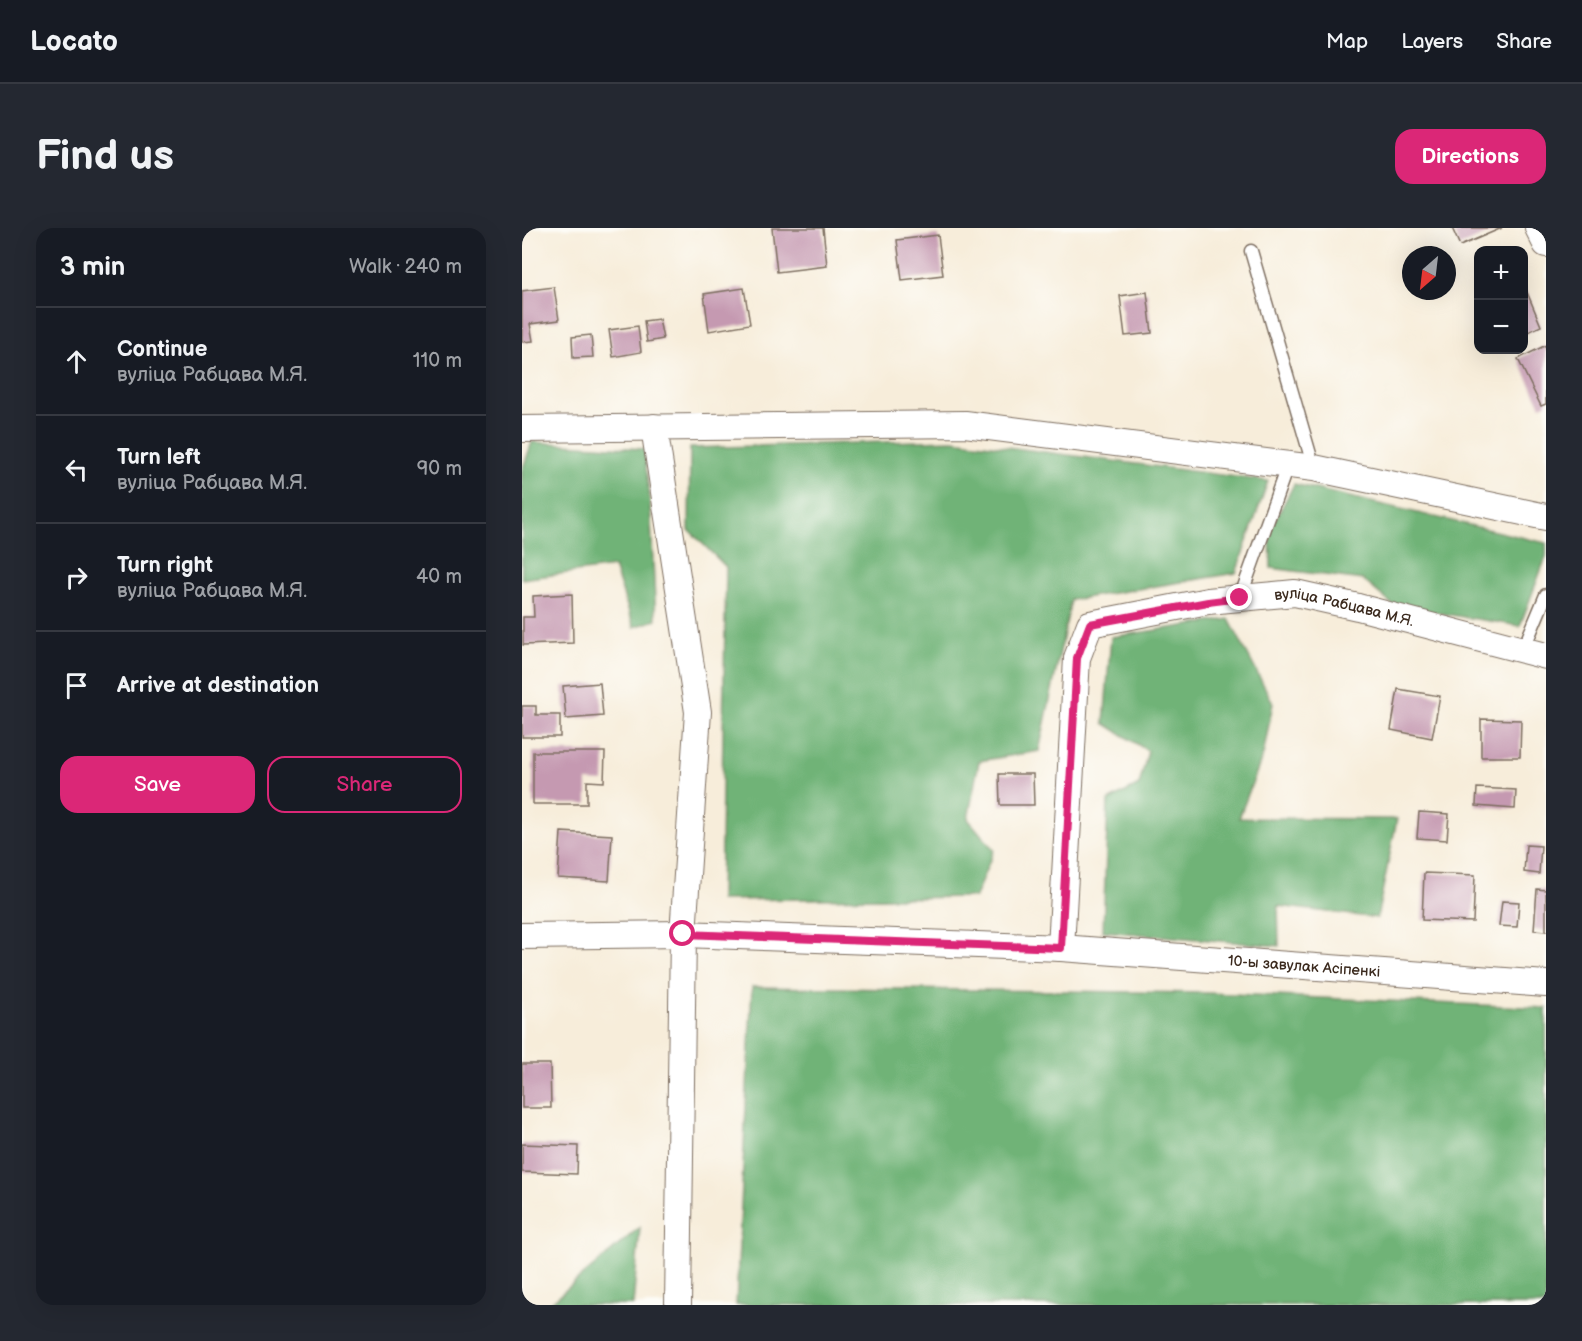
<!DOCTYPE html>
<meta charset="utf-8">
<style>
body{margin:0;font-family:"Balsamiq Sans",sans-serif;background:#242831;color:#f1f3f6}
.controls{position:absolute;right:18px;top:18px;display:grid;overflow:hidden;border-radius:12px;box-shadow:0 6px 24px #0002}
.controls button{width:54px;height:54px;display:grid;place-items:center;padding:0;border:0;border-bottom:2px solid #363941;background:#171b24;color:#f1f3f6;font:30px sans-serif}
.compass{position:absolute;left:880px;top:18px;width:54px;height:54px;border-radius:50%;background:#171b24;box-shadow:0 6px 24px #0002;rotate:208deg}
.stop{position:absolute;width:18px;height:18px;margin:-14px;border:4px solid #db2777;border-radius:50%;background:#fff}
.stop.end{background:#db2777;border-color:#fff;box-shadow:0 2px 6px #0008}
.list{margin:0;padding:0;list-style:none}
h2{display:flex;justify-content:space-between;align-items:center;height:78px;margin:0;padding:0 24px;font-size:26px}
h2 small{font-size:20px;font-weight:400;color:#9ea1a6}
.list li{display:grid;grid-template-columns:39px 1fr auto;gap:18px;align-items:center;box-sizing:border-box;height:108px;padding:0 24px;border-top:2px solid #363941}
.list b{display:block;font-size:22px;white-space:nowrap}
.list p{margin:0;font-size:20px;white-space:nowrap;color:#9ea1a6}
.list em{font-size:20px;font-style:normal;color:#9ea1a6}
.actions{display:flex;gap:12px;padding:18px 24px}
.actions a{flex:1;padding:14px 0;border:2px solid #db2777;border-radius:18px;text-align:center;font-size:21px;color:#db2777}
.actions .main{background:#db2777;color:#fff}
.icon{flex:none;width:33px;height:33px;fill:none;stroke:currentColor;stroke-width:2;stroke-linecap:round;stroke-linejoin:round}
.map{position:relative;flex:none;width:1024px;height:1077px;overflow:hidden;border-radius:18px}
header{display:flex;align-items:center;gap:36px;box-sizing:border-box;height:84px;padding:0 30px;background:#171b24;border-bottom:2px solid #363941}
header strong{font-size:28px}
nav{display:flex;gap:33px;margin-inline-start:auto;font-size:21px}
.intro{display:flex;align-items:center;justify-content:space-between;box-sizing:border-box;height:144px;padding:0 36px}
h1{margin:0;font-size:42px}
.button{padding:15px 27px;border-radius:18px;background:#db2777;color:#fff;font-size:21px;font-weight:700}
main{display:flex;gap:36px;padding:0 36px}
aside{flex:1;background:#171b24;border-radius:18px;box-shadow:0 6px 24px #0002}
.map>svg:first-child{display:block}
.forest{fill:#6fb377;stroke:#556e4a;stroke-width:1.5}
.building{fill:#c599b1}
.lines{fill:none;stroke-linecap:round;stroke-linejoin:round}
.lane-casing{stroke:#7d6e60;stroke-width:15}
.street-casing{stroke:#7d6e60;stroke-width:28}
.lane{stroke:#fff;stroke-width:12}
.street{stroke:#fff;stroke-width:26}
.route{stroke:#db2777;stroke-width:8}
.labels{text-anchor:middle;stroke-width:4.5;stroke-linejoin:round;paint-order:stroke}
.street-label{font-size:15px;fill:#3b2a1e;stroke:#fdfcf7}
</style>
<header>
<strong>Locato</strong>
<nav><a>Map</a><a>Layers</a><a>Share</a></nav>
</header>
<div class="intro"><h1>Find us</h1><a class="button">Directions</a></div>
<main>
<aside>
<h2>3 min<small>Walk · 240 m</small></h2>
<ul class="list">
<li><svg class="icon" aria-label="ahead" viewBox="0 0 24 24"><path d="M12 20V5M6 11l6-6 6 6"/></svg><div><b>Continue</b><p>вуліца Рабцава М.Я.</p></div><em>110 m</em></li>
<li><svg class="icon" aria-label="left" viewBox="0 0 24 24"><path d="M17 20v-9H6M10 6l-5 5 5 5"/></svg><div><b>Turn left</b><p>вуліца Рабцава М.Я.</p></div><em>90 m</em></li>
<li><svg class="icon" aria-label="right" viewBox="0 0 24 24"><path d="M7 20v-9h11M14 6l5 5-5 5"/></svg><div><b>Turn right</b><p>вуліца Рабцава М.Я.</p></div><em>40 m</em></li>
<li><svg class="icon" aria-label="arrive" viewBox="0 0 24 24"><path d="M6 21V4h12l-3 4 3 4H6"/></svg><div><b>Arrive at destination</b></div></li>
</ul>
<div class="actions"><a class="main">Save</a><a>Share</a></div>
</aside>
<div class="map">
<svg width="1024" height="1077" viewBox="0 0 1024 1077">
<rect width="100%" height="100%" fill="#fdfcf7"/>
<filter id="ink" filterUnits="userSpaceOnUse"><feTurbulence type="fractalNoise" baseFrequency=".0167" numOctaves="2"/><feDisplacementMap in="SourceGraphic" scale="12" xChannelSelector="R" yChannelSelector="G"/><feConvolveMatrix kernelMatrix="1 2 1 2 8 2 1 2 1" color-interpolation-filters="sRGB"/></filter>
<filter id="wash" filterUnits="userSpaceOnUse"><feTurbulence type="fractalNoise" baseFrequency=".008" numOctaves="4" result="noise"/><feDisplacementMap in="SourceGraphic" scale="24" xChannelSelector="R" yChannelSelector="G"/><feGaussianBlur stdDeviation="1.35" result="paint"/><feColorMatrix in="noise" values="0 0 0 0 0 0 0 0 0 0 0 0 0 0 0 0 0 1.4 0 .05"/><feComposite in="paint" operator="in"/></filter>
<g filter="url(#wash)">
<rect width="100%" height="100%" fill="#f7edda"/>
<!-- forest -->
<path class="forest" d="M431 212 746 253 714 345 549 372 517 523 457 533 446 591 472 622 453 669 198 672 204 339 167 302 168 220Z
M10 214 122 221 128 274 134 392 112 399 92 339 0 351V243Z
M772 256 1024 315V329L998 398 872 378 841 352 749 340 748 302Z
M707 391 751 475 741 527 717 590 875 591 855 690 756 678 757 718 581 703 586 573 617 557 626 523 582 495 589 409Z
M230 759 686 765 1024 780V1077H214Z
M118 999 111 1077H26Z"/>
<g id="blocks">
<!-- building -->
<path class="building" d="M250 0H301L305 38 255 44Z
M930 0H980L938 18Z
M416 7 421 47 380 52 375 12Z
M1002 57 1019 98 1002 106Z
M32 59 37 92 8 96 11 113 0 114V63Z
M222 60 228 96 187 103 182 66Z
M625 64 630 105 603 108 598 68Z
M137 91 141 111 125 114 122 93Z
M116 98 119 124 91 129 87 102Z
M69 107 71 129 51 130 50 109Z
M1024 117V176L1019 178 996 131Z
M50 366 51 415 1 417V389H12L11 368Z
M78 455 81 488 44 491 41 458Z
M876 461 918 468 910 510 869 502Z
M0 478H14V487H38V509H0Z
M959 491 999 492 998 529H959Z
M11 524H83L82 554 65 553V576H11Z
M477 546H511L512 577H478Z
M955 560 994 562 993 581 954 578Z
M897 584 927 586 925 612 895 610Z
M39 604 90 607 87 653 36 650Z
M1004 617 1019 618 1017 646 1002 644Z
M902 645 953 647 951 694 900 692Z
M1015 661 1024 662V703L1012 702Z
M980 673 997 674 995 699 977 698Z
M0 836H28L29 880H0Z
M0 916 56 918 55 946 0 944Z"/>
</g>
</g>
<g filter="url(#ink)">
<use href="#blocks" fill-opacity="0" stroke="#7d6e60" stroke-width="1.5"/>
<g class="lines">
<defs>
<path id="lane" d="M729 23 792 240
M718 370 766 236
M1001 422 1024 367"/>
<g id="street">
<path d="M1016 0 1024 16"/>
<path d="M132 199 176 484 161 706 156 1077"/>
<path d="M0 201 443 196 792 240 1024 289"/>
<path id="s1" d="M0 708 161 706 539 720 1024 756"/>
<path id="s2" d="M539 720 555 430 568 396 686 373 773 365 836 379 1024 428"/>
</g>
</defs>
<!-- lane casing -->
<use href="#lane" class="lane-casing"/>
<!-- street casing -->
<use href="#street" class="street-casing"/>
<!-- lane -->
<use href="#lane" class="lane"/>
<!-- street -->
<use href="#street" class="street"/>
</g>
</g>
<g class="lines" filter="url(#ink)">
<!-- route -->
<path class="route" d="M161 706 539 720 555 430 568 396 686 374 718 370"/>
</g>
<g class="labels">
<!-- street labels -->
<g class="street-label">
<text dy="5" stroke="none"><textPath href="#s2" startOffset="585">вуліца Рабцава М.Я.</textPath></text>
<text dy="5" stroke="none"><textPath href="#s1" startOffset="783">10-ы завулак Асіпенкі</textPath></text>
</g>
</g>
</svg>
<div class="controls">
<button>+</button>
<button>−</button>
</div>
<svg class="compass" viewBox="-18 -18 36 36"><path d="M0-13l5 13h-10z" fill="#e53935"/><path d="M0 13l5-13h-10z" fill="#9ea1a6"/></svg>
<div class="stop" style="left:161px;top:706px"></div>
<div class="stop end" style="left:718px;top:370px"></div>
</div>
</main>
